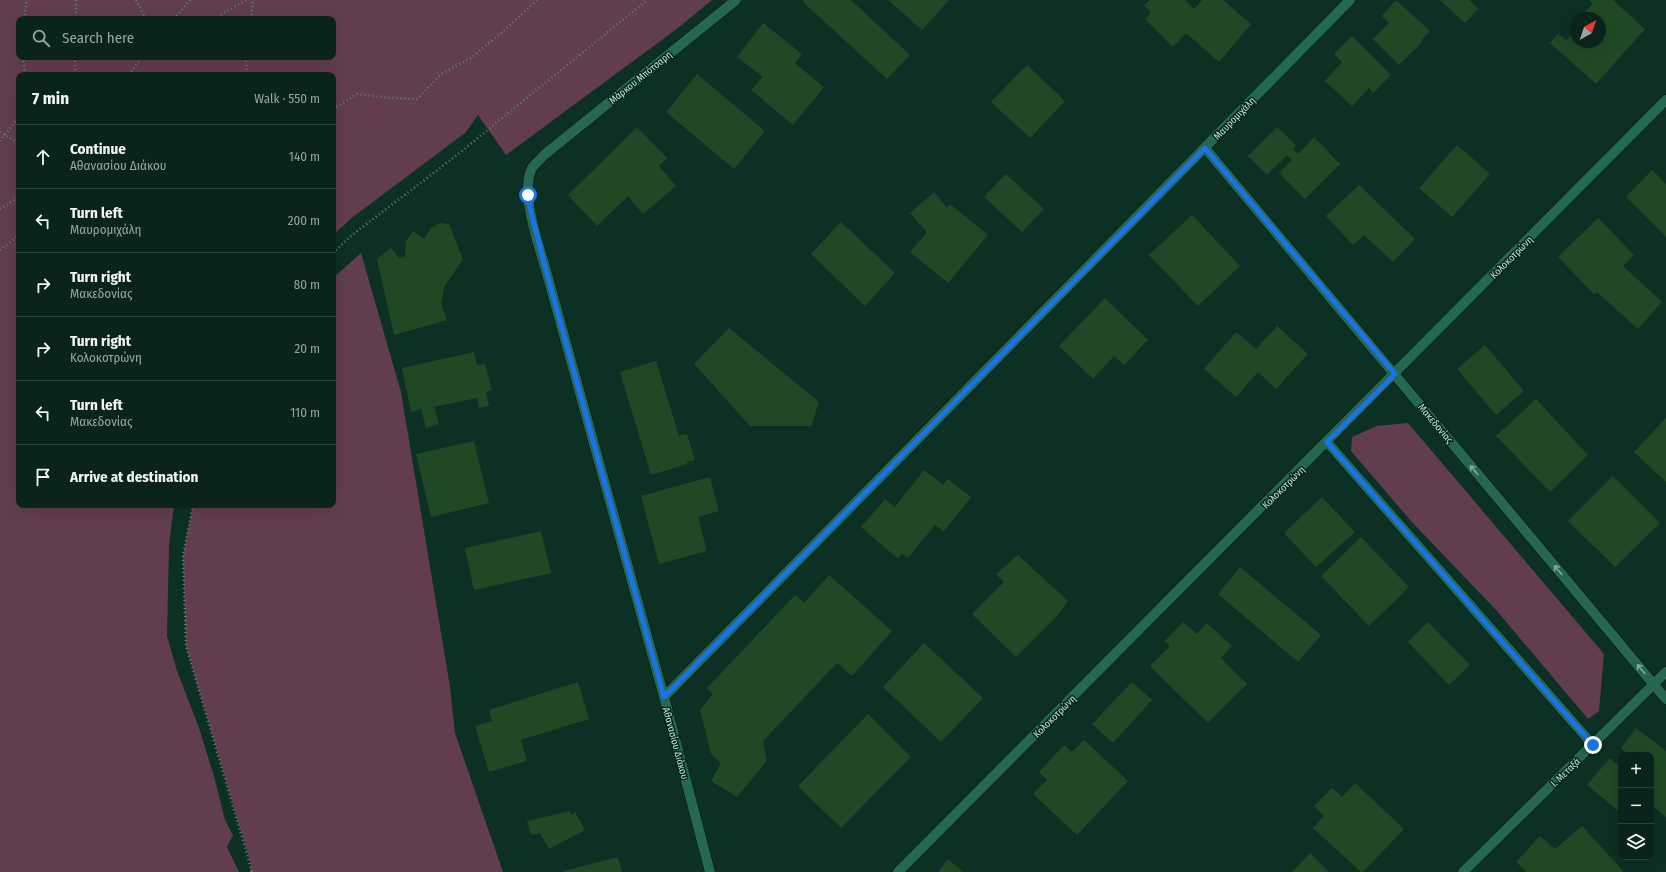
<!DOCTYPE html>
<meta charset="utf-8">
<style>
body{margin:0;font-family:"Fira Sans Condensed",sans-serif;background:#183028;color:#f1f3f6}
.controls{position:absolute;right:12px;bottom:12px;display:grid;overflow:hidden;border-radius:8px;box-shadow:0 4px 16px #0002}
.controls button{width:36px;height:36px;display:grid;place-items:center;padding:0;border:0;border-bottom:1px solid #2a413a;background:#0a241b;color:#f1f3f6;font:20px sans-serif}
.compass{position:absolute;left:1570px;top:12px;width:36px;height:36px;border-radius:50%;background:#0a241b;box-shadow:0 4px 16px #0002;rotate:40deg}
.stop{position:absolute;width:12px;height:12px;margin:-9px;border:3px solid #1a73e8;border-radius:50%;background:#fff}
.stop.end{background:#1a73e8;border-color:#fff;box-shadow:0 1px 4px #0008}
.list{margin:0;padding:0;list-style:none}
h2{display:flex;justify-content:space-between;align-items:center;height:52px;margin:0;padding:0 16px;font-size:17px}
h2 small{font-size:13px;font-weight:400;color:#99a4a3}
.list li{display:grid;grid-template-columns:26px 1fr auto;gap:12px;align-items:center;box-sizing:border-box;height:64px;padding:0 16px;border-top:1px solid #2a413a}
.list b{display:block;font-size:15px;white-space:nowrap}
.list p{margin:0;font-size:13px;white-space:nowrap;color:#99a4a3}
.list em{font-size:13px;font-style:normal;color:#99a4a3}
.icon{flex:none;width:22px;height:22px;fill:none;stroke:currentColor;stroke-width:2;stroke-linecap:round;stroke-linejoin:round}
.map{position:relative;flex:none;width:1666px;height:872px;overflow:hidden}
.search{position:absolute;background:#0a241b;box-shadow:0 4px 16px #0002;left:16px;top:16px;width:320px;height:44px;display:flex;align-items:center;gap:10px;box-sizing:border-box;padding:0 14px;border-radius:8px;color:#99a4a3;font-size:15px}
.panel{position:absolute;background:#0a241b;box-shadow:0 4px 16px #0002;left:16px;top:72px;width:320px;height:436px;border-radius:8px}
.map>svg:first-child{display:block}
.green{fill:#623d50;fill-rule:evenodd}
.building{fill:#1f4925}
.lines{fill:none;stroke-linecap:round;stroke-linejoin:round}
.minor-casing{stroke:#03160f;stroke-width:11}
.path{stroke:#5f8173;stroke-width:2.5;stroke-dasharray:1 3;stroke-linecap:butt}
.minor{stroke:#256750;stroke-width:10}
.oneway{stroke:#7dac9a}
.route{stroke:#1a73e8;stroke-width:5}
.labels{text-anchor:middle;stroke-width:3;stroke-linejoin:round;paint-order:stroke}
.street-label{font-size:10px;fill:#c5e5d6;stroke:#03261b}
</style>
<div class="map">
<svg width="1666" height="872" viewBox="0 0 1666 872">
<rect width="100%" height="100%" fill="#0d3024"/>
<!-- green -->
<path class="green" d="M0 0H712L678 28 506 155 478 115 465 133 353 217 333 235V75H19V505H174L169 545 167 636 176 668 199 728 214 776 225 820 233 835 227 847 239 872H0ZM19 19H333V57H19Z
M361 253 401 392 450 687 455 733 503 872H250L251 865 186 646 183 556 193 505H333V278Z
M1408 423 1604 654 1599 711 1588 719 1497 611 1411 521 1351 451 1352 437 1377 426Z"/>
<!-- building -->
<path class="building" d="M804 0H851L910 55 887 79 803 2Z
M888 0H949L922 30Z
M1150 0H1185L1194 9 1202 0H1223L1251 24 1219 62 1186 33 1173 47 1145 19 1151 13 1144 5Z
M1396 0 1430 31 1421 40 1423 41 1399 65 1373 39 1389 23 1382 16Z
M1440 0H1469L1478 9 1465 23Z
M1589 0H1613L1645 29 1596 84 1550 43 1558 34 1566 40 1576 30V42H1600V18H1580L1593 3Z
M763 23 802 54 795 63 824 87 793 125 751 90 763 77 737 57Z
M1352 36 1391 75 1373 93 1369 88 1352 106 1325 81 1342 62 1334 54Z
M1027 65 1065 101 1030 138 991 102Z
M697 74 765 131 734 169 666 112Z
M637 127 667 158 659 166 676 186 643 214 628 196 597 226 568 195Z
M1277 127 1296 145 1293 149 1298 154 1314 137 1340 164 1305 199 1279 173 1292 160 1287 155 1267 175 1248 156Z
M1457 145 1490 174 1452 217 1419 188Z
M1652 170 1666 184V237L1626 197Z
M1006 174 1044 209 1022 232 984 197Z
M1359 185 1415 239 1393 262 1364 235 1353 245 1326 216Z
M934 192 947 208 950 204 988 235 948 283 910 252 927 232 910 213Z
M1192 215 1240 266 1198 306 1149 255Z
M1598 218 1634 255 1623 266 1662 302 1638 329 1597 292 1594 294 1558 257Z
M841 222 895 273 865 306 811 254Z
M440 223 449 224 463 259 444 287 441 304 447 320 394 335 377 259 391 248 399 258 405 257 406 241 413 231 424 239 431 228Z
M1105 298 1148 340 1124 365 1114 356 1093 379 1059 346Z
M1277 326 1308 354 1276 389 1258 372 1236 397 1204 369 1236 332 1256 349Z
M729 328 819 402 811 426H750L694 364Z
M1485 345 1524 391 1496 415 1457 369Z
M474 352 477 365 485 364 492 390 486 392 489 406 479 408 477 398 434 407 439 424 426 428 421 409 411 412 402 368Z
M656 361 679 436 687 434 695 460 687 462V464L651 475 620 372Z
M1536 399 1588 455 1550 492 1496 436Z
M1666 418V482L1634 452Z
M474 441 489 503 431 517 416 454Z
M924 470 943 485 948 479 971 497 944 531 935 525 908 558 902 554 898 559 861 527 885 499 895 507Z
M1613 476 1660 523 1615 567 1568 521Z
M710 477 719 511 698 517 707 551 659 564 641 496Z
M1322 497 1355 532 1316 567 1284 533Z
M541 531 551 573 474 590 465 548Z
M1361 537 1409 587 1369 626 1321 576Z
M1018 555 1068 601 1056 617 1016 657 972 614 1004 582 996 574Z
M1240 567 1321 635 1298 662 1218 594Z
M829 575 892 631 852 676 837 663 763 741 767 761 737 797 711 781 721 763 711 754 700 710 713 694 707 688 795 595 804 603Z
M1183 622 1197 634 1207 623 1232 646 1221 658 1247 684 1208 723 1150 666 1170 646 1165 641Z
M1428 622 1470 665 1449 685 1408 642Z
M924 643 983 698 941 742 883 687Z
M578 682 589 719 521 740 527 761 489 772 475 726 492 721 489 710Z
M1132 682 1152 700 1113 743 1092 724Z
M868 714 911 757 841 828 798 786Z
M1636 728 1666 751V817L1651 804V755H1626L1627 753 1621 748Z
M1084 740 1128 781 1077 835 1033 794 1047 780 1039 772 1064 745 1072 752Z
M1610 758 1618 765 1621 760V813L1587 785Z
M1355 783 1404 829 1363 872H1361L1313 828 1324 816 1314 806 1332 788 1342 797Z
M570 811 571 815 575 812 585 830 549 849 540 833 531 835 527 821Z
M1582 826 1624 872H1527L1516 862 1540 836 1555 849Z
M1310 853 1329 872H1292Z
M618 857 622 872H564V871Z
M948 859 963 872H938Z"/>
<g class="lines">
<defs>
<path id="minor" d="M1205 148 1666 699
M1327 442 1593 745
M664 697 1350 0
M710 872 664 697 547 274C540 248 519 193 532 168 534 164 541 159 544 155L736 0
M898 872 1666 100
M1463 872 1666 672"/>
</defs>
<!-- minor casing -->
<use href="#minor" class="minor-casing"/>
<!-- path -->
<path class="path" d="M76 0V19
M136 0 146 19
M24 19 27 0
M174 19 190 0
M214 19 246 0
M251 19 253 0
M23 57 25 75
M75 57V75
M245 57 248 75
M129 75 142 57
M333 109 357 94 390 98 417 99 441 74 471 58 500 34 537 0
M0 132 19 143
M0 141 19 117
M0 209 19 197
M0 250 19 235
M333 253 352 235 452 159 647 0
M193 505 183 556 186 646 252 872"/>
<!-- minor -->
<use href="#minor" class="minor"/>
</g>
<!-- one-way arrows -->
<defs><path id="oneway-shaft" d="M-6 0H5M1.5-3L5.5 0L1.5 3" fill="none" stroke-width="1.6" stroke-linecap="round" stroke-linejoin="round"/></defs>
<g class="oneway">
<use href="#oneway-shaft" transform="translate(1474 470) rotate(-130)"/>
<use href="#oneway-shaft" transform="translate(1558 570) rotate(-130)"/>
<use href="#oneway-shaft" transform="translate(1641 669) rotate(-130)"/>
</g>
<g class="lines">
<!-- route -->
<path class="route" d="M528 195 530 208 547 274 664 697 1205 148 1395 374 1327 442 1593 745"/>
</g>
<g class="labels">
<!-- street labels -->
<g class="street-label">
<text transform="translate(640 77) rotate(-39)" y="4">Μάρκου Μπότσαρη</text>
<text transform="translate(1234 118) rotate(-46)" y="4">Μαυρομιχάλη</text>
<text transform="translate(1511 257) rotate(-45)" y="4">Κολοκοτρώνη</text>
<text transform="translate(1436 423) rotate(50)" y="4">Μακεδονίας</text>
<text transform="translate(1283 487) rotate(-45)" y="4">Κολοκοτρώνη</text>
<text transform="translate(1054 716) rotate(-45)" y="4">Κολοκοτρώνη</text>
<text transform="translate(676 743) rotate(75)" y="4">Αθανασίου Διάκου</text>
<text transform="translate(1565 772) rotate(-44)" y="4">Ι. Μεταξά</text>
</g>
</g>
</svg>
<div class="controls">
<button>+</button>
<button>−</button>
<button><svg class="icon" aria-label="layers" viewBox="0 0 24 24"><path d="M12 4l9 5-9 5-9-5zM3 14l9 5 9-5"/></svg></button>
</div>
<svg class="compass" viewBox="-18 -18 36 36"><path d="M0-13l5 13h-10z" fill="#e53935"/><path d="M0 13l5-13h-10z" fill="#99a4a3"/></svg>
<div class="stop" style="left:528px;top:195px"></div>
<div class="stop end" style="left:1593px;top:745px"></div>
<div class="search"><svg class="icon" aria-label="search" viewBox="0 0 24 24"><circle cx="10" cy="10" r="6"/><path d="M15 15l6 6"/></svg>Search here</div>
<section class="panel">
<h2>7 min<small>Walk · 550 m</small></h2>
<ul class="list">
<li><svg class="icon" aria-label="ahead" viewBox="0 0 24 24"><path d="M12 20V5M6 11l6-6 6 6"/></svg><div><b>Continue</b><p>Αθανασίου Διάκου</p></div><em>140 m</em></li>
<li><svg class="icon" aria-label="left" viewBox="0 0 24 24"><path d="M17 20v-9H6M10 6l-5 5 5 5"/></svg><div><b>Turn left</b><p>Μαυρομιχάλη</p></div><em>200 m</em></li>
<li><svg class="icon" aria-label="right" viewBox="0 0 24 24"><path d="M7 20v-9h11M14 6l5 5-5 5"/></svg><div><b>Turn right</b><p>Μακεδονίας</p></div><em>80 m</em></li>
<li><svg class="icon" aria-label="right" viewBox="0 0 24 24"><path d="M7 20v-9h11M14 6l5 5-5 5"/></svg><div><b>Turn right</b><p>Κολοκοτρώνη</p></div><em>20 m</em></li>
<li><svg class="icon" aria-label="left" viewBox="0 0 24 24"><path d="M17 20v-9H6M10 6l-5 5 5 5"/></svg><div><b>Turn left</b><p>Μακεδονίας</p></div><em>110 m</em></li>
<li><svg class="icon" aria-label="arrive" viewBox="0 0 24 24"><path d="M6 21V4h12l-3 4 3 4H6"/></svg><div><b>Arrive at destination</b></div></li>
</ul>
</section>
</div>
